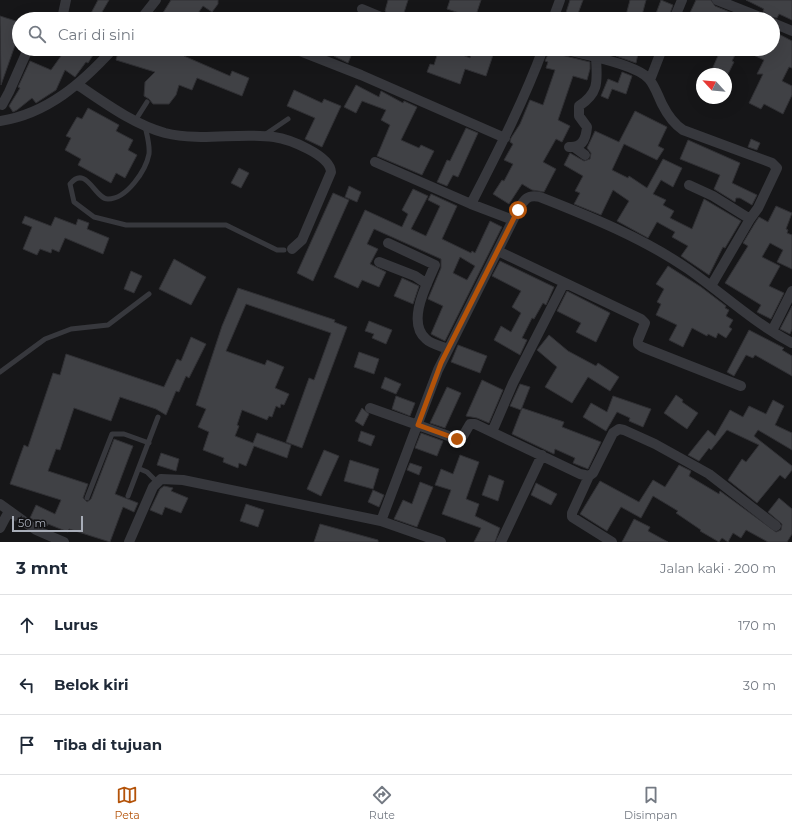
<!DOCTYPE html>
<html lang="id">
<meta charset="utf-8">
<style>
body{margin:0;font-family:Montserrat,sans-serif;background:#f6f6f7;color:#1f2937}
.compass{position:absolute;left:696px;top:68px;width:36px;height:36px;border-radius:50%;background:#fff;box-shadow:0 4px 16px #0002;rotate:296deg}
.scale{position:absolute;left:12px;bottom:10px;width:71px;box-sizing:border-box;padding-left:4px;border:2px solid #a8adb8;border-top:0;font-size:11px;line-height:14px;white-space:nowrap;color:#a8adb8;-webkit-text-stroke:3px #111113;paint-order:stroke}
.stop{position:absolute;width:12px;height:12px;margin:-9px;border:3px solid #b45309;border-radius:50%;background:#fff}
.stop.end{background:#b45309;border-color:#fff;box-shadow:0 1px 4px #0008}
.list{margin:0;padding:0;list-style:none}
h2{display:flex;justify-content:space-between;align-items:center;height:52px;margin:0;padding:0 16px;font-size:17px}
h2 small{font-size:13px;font-weight:400;color:#747a83}
.list li{display:grid;grid-template-columns:26px 1fr auto;gap:12px;align-items:center;box-sizing:border-box;height:60px;padding:0 16px;border-top:1px solid #e0e1e3}
.list b{display:block;font-size:15px;white-space:nowrap}
.list em{font-size:13px;font-style:normal;color:#747a83}
.icon{flex:none;width:22px;height:22px;fill:none;stroke:currentColor;stroke-width:2;stroke-linecap:round;stroke-linejoin:round}
.map{position:relative;flex:none;width:792px;height:542px;overflow:hidden}
.search{position:absolute;background:#fff;box-shadow:0 4px 16px #0002;left:12px;right:12px;top:12px;height:44px;display:flex;align-items:center;gap:10px;box-sizing:border-box;padding:0 14px;border-radius:22px;color:#747a83;font-size:15px}
.sheet{height:232px;background:#fff}
nav{display:flex;justify-content:space-around;align-items:center;box-sizing:border-box;height:56px;border-top:1px solid #e0e1e3;background:#fff;font-size:11px;color:#747a83}
nav a{display:grid;justify-items:center;gap:2px}
nav .on{color:#b45309}
.map>svg:first-child{display:block}
.building{fill:#404145;stroke:#303034;fill-rule:evenodd}
.lines{fill:none;stroke-linecap:round;stroke-linejoin:round}
.service{stroke:#37383d;stroke-width:5}
.minor{stroke:#37383d;stroke-width:10}
.route{stroke:#b45309;stroke-width:5}
</style>
<div class="map">
<svg width="792" height="542" viewBox="0 0 792 542">
<rect width="100%" height="100%" fill="#161618"/>
<!-- building -->
<path class="building" d="M98 0H109L102 12 114 19H88Z
M171 0H218V4L212 12 203 6 194 19H149L155 12 161 16Z
M388 0H408L402 19 392 17 385 11Z
M450 0H481L475 18 447 9Z
M570 0H583L576 19H564Z
M630 0H646L641 19H625Z
M661 0 673 5 668 19H654Z
M696 0H711L715 6 747 19H687Z
M746 0H792V20L779 14 777 18 771 17 763 11 764 9Z
M0 16 19 22V34L1 85Z
M773 31 792 41V68L789 67 782 81 792 86V95L783 114 764 104 761 109 749 103 763 74H757L764 60 741 49H773Z
M66 49H97L88 63 86 62 75 77 65 70 56 90 36 103 32 98 17 110 13 112 9 106 20 88 18 87 30 61 51 70Z
M119 49H186L184 56 230 76 232 71 249 78 242 96 197 78 192 90 179 85 176 95 169 104H153L149 99 144 96 145 82 155 72 116 60Z
M338 49H354L348 63 334 56Z
M439 49H447L470 58 473 49H495L486 76 465 69 460 84 427 72 430 64 434 65Z
M554 49 557 50 561 55 590 62V69L587 80 573 76 558 120 570 126 562 142 556 139 543 162 556 169 544 192 532 190 522 184 509 204 493 194 502 180 504 181 513 164 504 160 513 144 510 142 511 138 520 124 530 100 543 105 555 70 546 68 548 62 545 61 549 52 552 53Z
M617 49H639L636 63 616 56Z
M721 49H738L732 61 734 62 728 74H710Z
M622 72 632 76 626 94 612 89 608 99 601 96 608 79 618 83Z
M356 85 379 97 381 91 403 103 404 101 417 107 401 140 419 148 421 145 434 151 422 175 377 156 390 125 381 120 386 110 362 101 356 113 344 107Z
M294 90 322 103 324 99 341 106 322 147 305 139 315 118 287 106Z
M88 108 119 125 116 131 133 140 128 150 137 155 125 178 116 173 111 183 78 165 81 159 65 150 71 138 66 136 77 117 82 119Z
M635 111 667 127 658 146 664 149 657 160 624 144 612 170 628 178 629 176 647 188 663 159 682 168 673 187 661 180 653 194 666 200 663 205 674 211 670 218 692 229 704 199 741 221 725 248 723 247 709 275 681 256 688 246 672 237 675 232 657 222 648 238 617 221 629 201 613 190 601 215 574 204 580 193 575 191 583 176 564 165 570 153 584 161 590 159 591 153 587 148 595 131 619 142Z
M466 128 478 133 458 177 453 175 447 186 437 182 438 180 447 160 450 161Z
M751 139 760 143 757 150 748 147Z
M688 140 740 163 732 183 757 195 752 205 740 198H736L735 202 714 189 720 175 680 159Z
M239 168 249 173 241 188 231 183Z
M349 186 361 192 357 202 345 197Z
M413 189 428 196 411 229 426 236 440 206 428 200 431 194 457 206 442 239 471 253 472 251 475 253 490 221 502 227 445 341 431 334 443 306 428 299 441 268V259L374 229 367 244 378 249 370 264 386 272 379 287 362 280 358 288 334 277 365 210 402 227 408 214 402 210ZM460 257 475 266 467 280 453 273Z
M333 193 349 200 313 281 297 273Z
M776 206 792 213 786 229 788 230 787 233 792 235V269L777 262 783 250 770 243 762 257 780 266 769 286 784 293 771 319 757 312 761 305 725 283 748 246 743 243 755 223 759 217 768 222Z
M25 216 51 226 55 217 76 225 78 219 89 223 87 229 109 238 103 254 65 238 59 252 52 249 51 253 40 249 37 255 23 249 32 227 22 223Z
M174 259 206 277 191 305 159 289Z
M500 261 554 287 546 305 543 303 534 319 532 318 522 338 527 340 520 355 494 340 501 326 511 332 521 313 512 307 521 291 492 276Z
M668 266 701 287 726 306 725 308 729 310 726 316 733 320 729 327 732 329 726 338 718 333 716 338 708 334 707 336 692 328 683 347 669 340 677 325 656 315 661 304 657 302 664 289 656 284Z
M131 271 142 276 134 293 124 289Z
M402 278 419 286 413 304 394 296Z
M238 288 335 320 334 322 347 327 302 448 286 442 309 378 314 380 331 333 246 304 226 351 265 365 267 360 284 367 275 388 289 394 284 405 281 404 280 408 276 406 272 417 269 416 267 420 242 410 237 425 239 426 235 436 253 443 257 433 291 445 287 458 254 446 246 466 239 463 238 468 223 462 224 458 203 450 209 432 198 427 206 409 196 405 222 326Z
M567 291 610 313 596 342 576 332 581 323 557 311Z
M792 306V329L790 334 780 329Z
M369 321 392 330 386 344 372 338 374 334 365 331Z
M749 330 784 348 782 350 792 356V376L755 355 753 358 746 355 734 376 727 372Z
M549 335 568 351 596 366 598 363 619 377 610 391 588 377 572 403 545 387 557 367 537 350Z
M191 337 206 344 189 378 186 376 179 392 176 391 166 415 156 409 120 397 111 421 74 408 60 450 56 449 48 471 88 484 83 498 87 502 91 499 114 439 133 446 115 494 138 503 134 512 123 507 110 542 69 529 68 532 48 524 47 526 30 518 36 505 55 514 61 500 10 484 24 445 28 447 53 373 60 375 66 354 164 387 177 359 181 361Z
M458 345 487 356 480 373 451 362Z
M359 352 379 359 374 374 354 367Z
M385 377 401 384 396 394 381 388Z
M482 380 503 390 489 423 477 418 466 416Z
M520 384 530 387 521 410 510 406Z
M447 387 461 393 445 428 430 423Z
M676 395 683 400 682 402 698 413 687 429 664 413Z
M396 396 415 403 410 416 392 409Z
M613 396 651 409 643 427 629 421 630 418 617 412 606 431 583 417 591 403 607 412Z
M773 400 784 406 775 425 792 433V450L758 430 754 436 792 466V470L785 479 780 475 757 503 728 480 742 459 746 462 759 445 727 430 711 450 709 448 699 461 688 455 708 430 715 436 730 410 743 417 749 406 766 414Z
M362 408 369 414 363 426 355 421Z
M522 408 564 422 562 427 601 442 588 469 573 463 575 458 555 449 554 454 512 434Z
M361 431 375 436 371 446 358 441Z
M421 433 443 441 437 456 415 448Z
M324 450 339 456 321 496 307 489Z
M161 453 179 459 176 471 157 465Z
M460 455 479 462 466 499 479 504 475 516 500 528 495 542H474L481 528 442 514 451 490 435 485 441 469 453 474Z
M350 460 379 469 373 489 344 481Z
M410 463 422 467 419 475 407 470Z
M679 465 691 471 689 476 719 494 720 491 776 532 781 530 782 524 768 512 779 498 792 509V534L787 542H768L746 530 741 538 733 533 728 542 722 538 719 542 700 531 701 530 676 513 678 511 653 496 641 518 621 507 607 531 580 514 600 481 639 502 653 480 665 487Z
M489 475 504 481 498 501 482 495Z
M420 482 433 487 417 527 394 519 403 500 412 504Z
M536 483 557 494 551 505 531 495Z
M164 486 173 488 171 491 188 498 181 513 165 507 162 515 150 510 160 489Z
M373 490 384 495 379 507 368 502Z
M246 504 264 510 258 527 240 521Z
M634 519 650 527 648 531 668 542H622Z
M320 524 378 540V542H314Z"/>
<g class="lines">
<!-- service -->
<path class="service" d="M135 121 147 102
M145 126C147 135 150 145 149 154 146 170 127 199 108 199 95 199 86 164 70 184L74 202 94 217 126 225H226L277 250H284
M263 136 288 119
M0 372 45 339 71 329 108 325 149 294
M140 469 147 472 157 482
M128 496 158 417
M87 498 112 434H124L149 443"/>
<!-- minor -->
<path class="minor" d="M717 0 765 19
M362 9 386 19
M63 14 66 0
M141 19 156 0
M553 19 560 0
M674 19 682 0
M773 23 792 31
M295 49 361 75 505 138
M563 49C584 55 636 64 649 79 655 86 658 96 662 104 667 114 674 124 683 130L772 163 777 168 758 208 750 219 711 286
M650 80 662 49
M78 85C105 103 133 124 165 133 201 142 238 132 274 137 289 139 330 155 331 172L302 240 292 249
M2 105 9 92 28 49
M0 121C47 114 82 83 113 49
M569 147C582 148 586 139 587 127L579 116V106C600 92 597 80 596 58
M574 147 585 155
M375 162 471 204 513 220
M689 185 713 196 750 219
M471 204C497 153 523 103 543 49
M388 243 435 265C427 284 406 322 426 339 431 344 441 346 448 349
M498 251 641 319 645 323 638 340V344L642 347 741 386
M379 262 415 276 427 284
M772 331 792 291
M370 408 457 439 463 436 470 424H475L580 474 589 476 593 473 613 433 619 429 624 430 655 444 709 474 776 526
M492 432 513 383 564 283
M589 476 572 513V517L612 542
M0 504 36 530 64 542
M381 521 438 370 518 210C524 200 527 194 540 197 591 217 643 238 688 269 722 293 754 323 792 343
M0 528 9 511
M129 542 153 487 161 479 183 480 381 521 441 542
M501 542 542 455"/>
</g>
<g class="lines">
<!-- route -->
<path class="route" d="M457 439 418 425 441 363 518 210"/>
</g>
</svg>
<svg class="compass" viewBox="-18 -18 36 36"><path d="M0-13l5 13h-10z" fill="#e53935"/><path d="M0 13l5-13h-10z" fill="#747a83"/></svg>
<div class="scale">50 m</div>
<div class="stop" style="left:518px;top:210px"></div>
<div class="stop end" style="left:457px;top:439px"></div>
<div class="search"><svg class="icon" aria-label="search" viewBox="0 0 24 24"><circle cx="10" cy="10" r="6"/><path d="M15 15l6 6"/></svg>Cari di sini</div>
</div>
<section class="sheet">
<h2>3 mnt<small>Jalan kaki · 200 m</small></h2>
<ul class="list">
<li><svg class="icon" aria-label="ahead" viewBox="0 0 24 24"><path d="M12 20V5M6 11l6-6 6 6"/></svg><div><b>Lurus</b></div><em>170 m</em></li>
<li><svg class="icon" aria-label="left" viewBox="0 0 24 24"><path d="M17 20v-9H6M10 6l-5 5 5 5"/></svg><div><b>Belok kiri</b></div><em>30 m</em></li>
<li><svg class="icon" aria-label="arrive" viewBox="0 0 24 24"><path d="M6 21V4h12l-3 4 3 4H6"/></svg><div><b>Tiba di tujuan</b></div></li>
</ul>
</section>
<nav>
<a class="on"><svg class="icon" aria-label="map" viewBox="0 0 24 24"><path d="M3 6l6-2 6 2 6-2v14l-6 2-6-2-6 2zM9 4v14M15 6v14"/></svg>Peta</a>
<a><svg class="icon" aria-label="directions" viewBox="0 0 24 24"><path d="M12 3l9 9-9 9-9-9zM9 14v-3h6M13 9l2 2-2 2"/></svg>Rute</a>
<a><svg class="icon" aria-label="saved" viewBox="0 0 24 24"><path d="M7 4h10v16l-5-4-5 4z"/></svg>Disimpan</a>
</nav>
